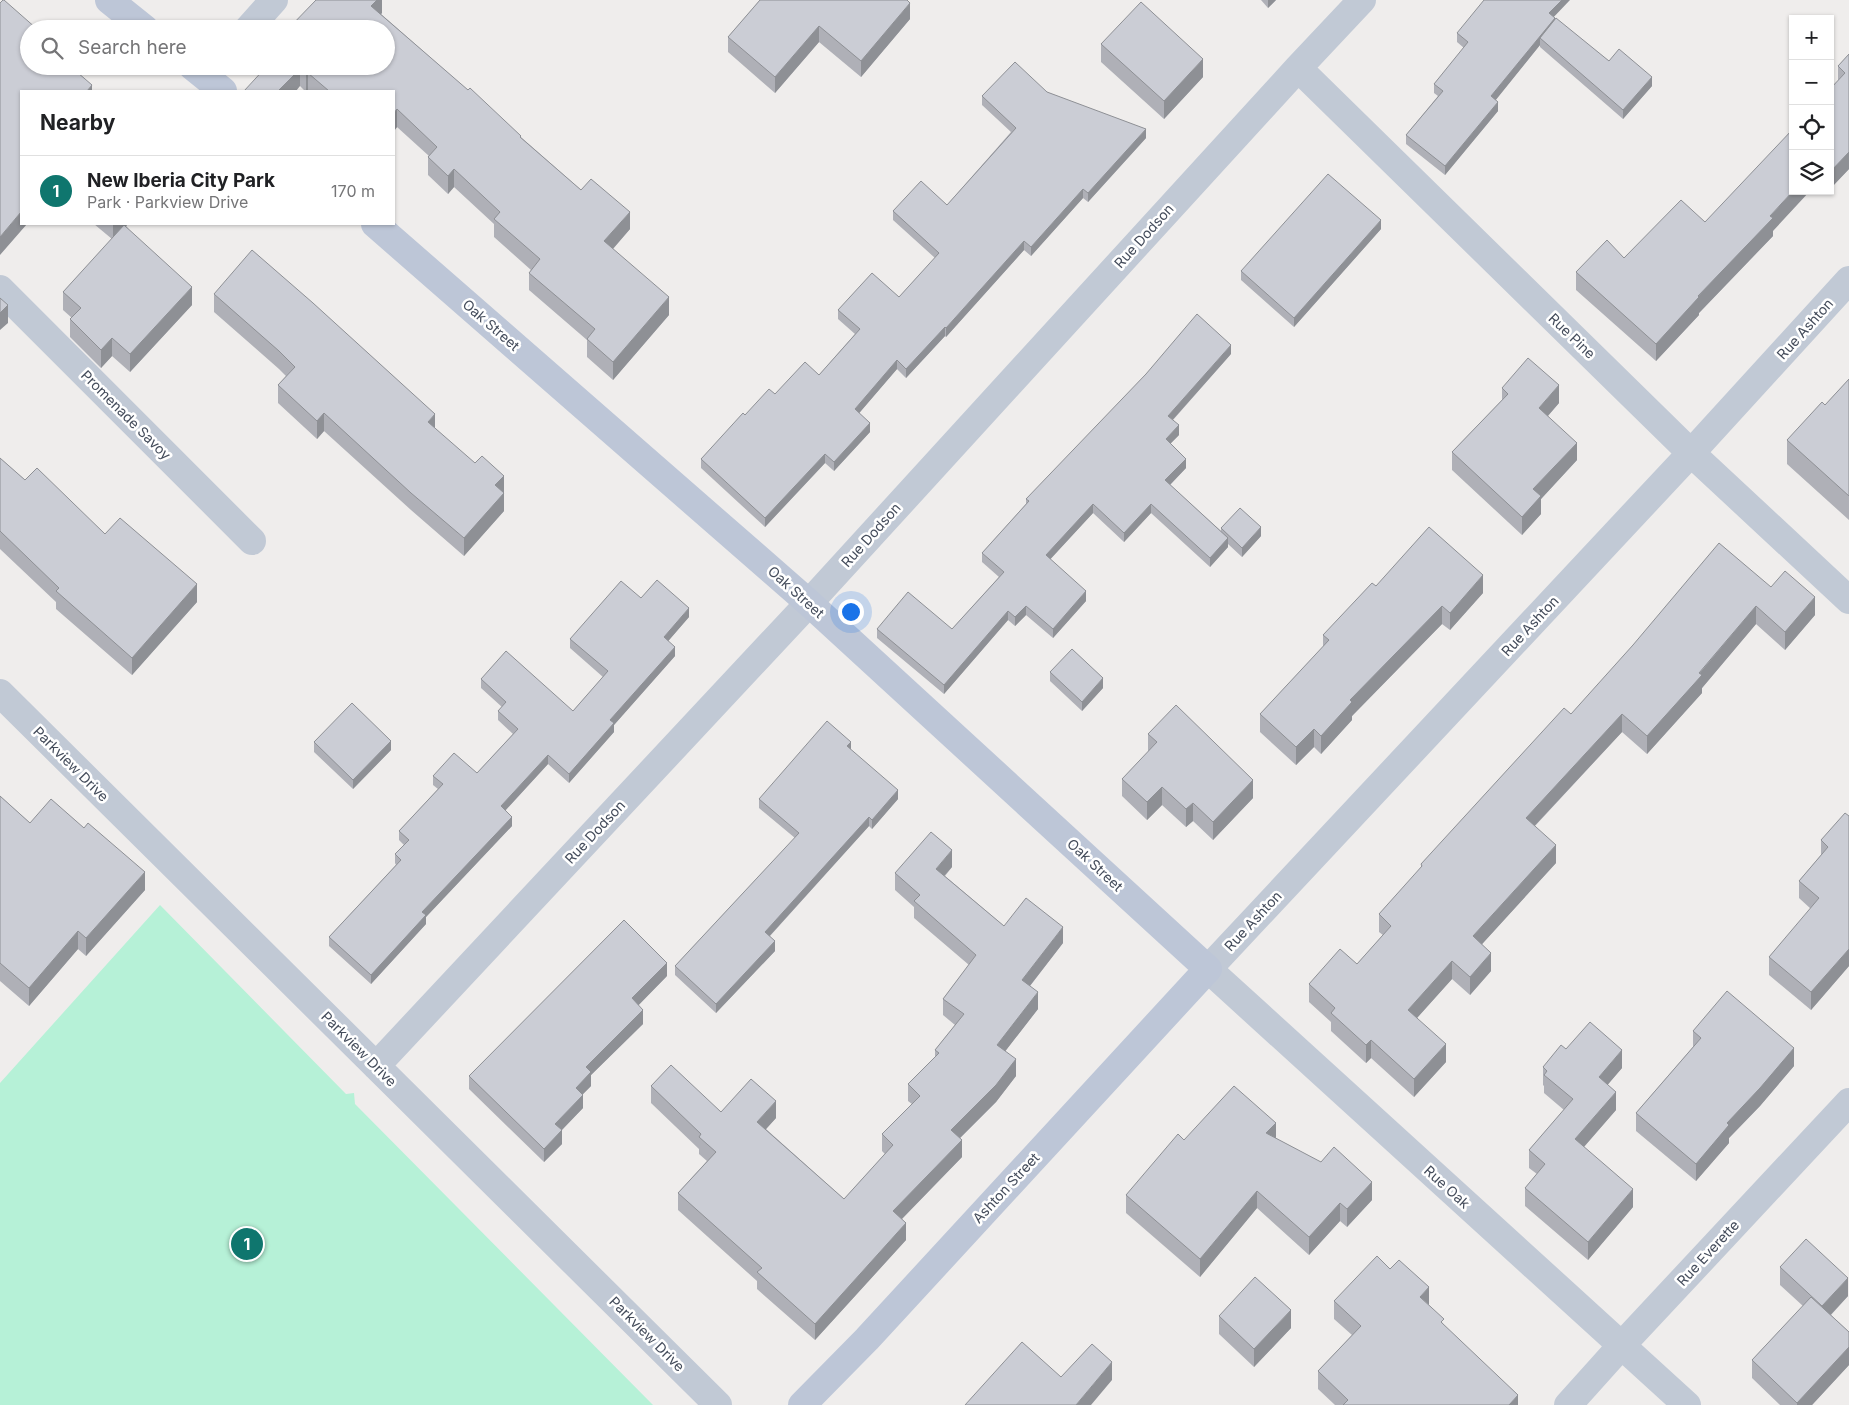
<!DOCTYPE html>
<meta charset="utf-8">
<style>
body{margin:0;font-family:Inter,sans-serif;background:#f6f6f6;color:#202124}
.controls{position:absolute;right:15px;top:15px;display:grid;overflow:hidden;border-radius:0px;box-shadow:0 1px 4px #0004}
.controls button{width:45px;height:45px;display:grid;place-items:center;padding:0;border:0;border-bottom:1px solid #e0e0e0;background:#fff;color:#202124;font:25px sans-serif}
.you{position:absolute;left:850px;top:611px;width:18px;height:18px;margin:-12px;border:4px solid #fff;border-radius:50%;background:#1a73e8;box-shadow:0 0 0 8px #1a73e833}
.badge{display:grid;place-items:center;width:32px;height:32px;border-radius:50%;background:#0f766e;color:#fff;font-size:16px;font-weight:700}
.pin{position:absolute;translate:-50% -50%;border:2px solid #fff;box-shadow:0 1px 5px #0006}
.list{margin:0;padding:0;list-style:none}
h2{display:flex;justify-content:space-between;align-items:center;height:65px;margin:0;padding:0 20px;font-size:21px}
h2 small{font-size:16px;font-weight:400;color:#757577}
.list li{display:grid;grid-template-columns:32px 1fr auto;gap:15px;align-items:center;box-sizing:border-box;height:70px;padding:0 20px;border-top:1px solid #e0e0e0}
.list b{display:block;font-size:19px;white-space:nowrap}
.list p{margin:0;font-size:16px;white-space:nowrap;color:#757577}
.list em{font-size:16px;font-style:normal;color:#757577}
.icon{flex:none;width:28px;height:28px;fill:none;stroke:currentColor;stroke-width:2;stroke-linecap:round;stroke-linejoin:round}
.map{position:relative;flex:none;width:1849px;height:1405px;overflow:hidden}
.search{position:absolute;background:#fff;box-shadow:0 1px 4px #0004;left:20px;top:20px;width:375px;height:55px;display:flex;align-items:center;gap:12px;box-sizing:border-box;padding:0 18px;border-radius:28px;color:#757577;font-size:19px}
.panel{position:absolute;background:#fff;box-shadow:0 1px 4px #0004;left:20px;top:90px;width:375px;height:135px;border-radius:0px}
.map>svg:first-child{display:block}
.green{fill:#b6f1d7}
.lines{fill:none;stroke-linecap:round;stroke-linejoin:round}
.street{stroke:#c1c9d5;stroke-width:28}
.secondary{stroke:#bdc6d7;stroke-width:28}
.wall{fill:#afb0b7}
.shaded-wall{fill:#8e9095}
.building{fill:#cbcdd5;stroke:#8e9095}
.labels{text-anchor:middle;stroke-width:5;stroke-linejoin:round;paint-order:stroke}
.street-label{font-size:14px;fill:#444c5b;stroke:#fff}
</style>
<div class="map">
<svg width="1849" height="1405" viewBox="0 0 1849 1405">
<rect width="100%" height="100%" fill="#efedec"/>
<!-- green -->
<path class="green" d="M160 905 346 1094 354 1093 355 1104 653 1405H0V1083Z"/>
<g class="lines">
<!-- street -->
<path class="street" d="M248 29 274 0
M1298 68 1691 453 1849 600
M0 289 252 541
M0 693 718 1405
M376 1066 809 603 1298 68 1362 0
M1568 1405 1621 1346 1849 1102
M1687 1405 1208 969 1691 453 1849 280"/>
<!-- secondary -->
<path class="secondary" d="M109 0 145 29
M192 66 223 91
M375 224 809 603 1208 969 867 1339 802 1405"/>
</g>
<!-- wall -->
<path class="wall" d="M382 0V13L381 14 581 190 630 229 613 249 669 315 613 380 587 357V340L529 290V273L531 270 494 237V224L454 187 448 194 428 175V157L429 156 397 127 394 131V91H305L300 86 267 66H386L288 29Z
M760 0 910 19 861 77 819 42 775 93 728 52V37Z
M1261 0H1276L1268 8Z
M1554 17 1555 19 1609 61 1652 86 1623 119 1540 47V45L1495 100 1498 111 1445 175 1406 144V135L1438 96 1434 93V84L1464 48 1457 42V33Z
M1101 44 1203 77 1164 119 1101 62Z
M1849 54V169L1830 189 1838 81V66Z
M1047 92 1146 138 1088 202 1083 198 1031 256 1024 250 946 337 945 336 906 378 897 369 859 413 870 432 834 471 825 463 765 527 701 468V459L745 415 775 394 819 375 855 334 838 319V310L899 297 935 258 893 220V211L947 205 1011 132 982 105V96Z
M1705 222 1773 231V236L1699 313V315L1656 361 1576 290V272L1624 258Z
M94 224H128L126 226 192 305 130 372 112 356 101 368 70 337V319L72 318 63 310V292L112 239Z
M1381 229 1294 327 1241 280V271Z
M214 294 435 428 504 511 464 556 411 510 324 431 317 439 278 403V385L286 376 279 369 214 312Z
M1231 354 1173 420 1179 435 1170 444 1186 468 1170 485 1221 531V528L1261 536 1242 557 1228 544V547L1210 567 1151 513 1124 542 1093 513 1050 559 1086 601 1053 638 1026 615 1015 626 1008 620 944 694 877 638V629H952L999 577 982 562V553L1026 504V499Z
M1849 379V520L1787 464V440L1825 405Z
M1502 388 1559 403 1548 416 1577 460 1541 499V514L1522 535 1452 470V452L1502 400Z
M0 458 25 480 105 534 197 602 132 675 56 609V602L0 549Z
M1376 586 1483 593 1450 630 1442 624 1352 716V720L1321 754 1314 747 1296 765 1260 732V714L1323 647V635Z
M1771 587 1815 615 1785 650 1756 624 1702 688V693L1647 754 1622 732 1535 826 1556 863 1482 944 1491 971 1470 995 1452 979 1417 1018 1446 1062 1414 1097 1371 1058 1366 1063 1331 1031V1022L1309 1002V984L1357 964 1383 935 1379 932V914L1421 868V864L1571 714Z
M641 598 689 617 668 641 675 656 614 725V732L569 783 548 764 505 811 512 826 426 917V924L371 984 329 946V937L396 865 395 863V854L404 845 399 840V831L438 789 433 785V776L477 773 513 734 498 720V711L502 707 481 688V679L573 711 603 677 570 648V639Z
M1050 672 1103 688 1082 711 1050 681Z
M1148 734 1253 798 1213 840 1193 821 1186 827 1162 805 1147 820 1122 796V779L1148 752Z
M314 742 391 750 353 789 314 752Z
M851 750 898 799 872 829 869 826 770 936 775 951 716 1013 675 975V966L795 838 759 808V799Z
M0 796 30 823 145 890 86 956 78 949 29 1006 0 981Z
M1849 816V966L1811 1010 1769 975V957L1811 909 1799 898V881L1821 855V840Z
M952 867 945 876 1004 926 1063 943 1030 986 1038 1009 1005 1051 1016 1076 996 1102 960 1138 962 1157 902 1219 906 1240 815 1340 757 1289V1281L678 1210V1193L707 1161 699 1154V1149L651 1103V1086L721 1112 776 1118 766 1129 844 1199 885 1154 882 1151V1134L912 1104 908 1101V1084L935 1057V1050L955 1025 943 1015V999L969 965 914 918V907L895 890V873Z
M667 976 638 1005 643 1024 591 1075V1086L583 1094V1108L562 1130V1144L544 1162 469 1089V1076Z
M1693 1031 1794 1066 1760 1106 1729 1138V1143L1696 1181 1636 1131V1113L1693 1047Z
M1566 1049 1622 1068 1607 1085 1616 1110 1584 1147 1633 1207 1588 1260 1525 1206V1188L1537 1174 1529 1168V1150L1564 1110 1544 1093V1086L1543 1085V1067Z
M1276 1138 1372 1200 1347 1227 1340 1221 1309 1255 1257 1208 1200 1277 1126 1213V1195L1184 1140Z
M1780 1267 1848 1296 1831 1315 1849 1332V1365L1812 1405H1780L1752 1378V1360L1803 1306 1780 1285Z
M1390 1269 1429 1305 1444 1325 1518 1405H1335L1318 1389V1371L1352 1335 1334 1319V1301Z
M1219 1316 1291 1328 1254 1367 1219 1334Z"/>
<!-- shaded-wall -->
<path class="shaded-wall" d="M377 0H382V13L371 24V6Z
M1268 0H1276L1268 8Z
M1562 0H1570L1549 22V13Z
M910 3V19L861 77V61Z
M1555 18V27L1540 38V45L1491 106V96Z
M819 26V42L775 93V77Z
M1203 59V77L1164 119V101Z
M300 69V86L296 91H278Z
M308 73V91H306V74Z
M1652 77V86L1623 119V110Z
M92 85V91H87Z
M1498 102V111L1445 175V166Z
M397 109V127L394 131V113Z
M1146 129V138L1088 202V193Z
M1849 152V169L1830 189V172Z
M454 169V187L448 194V176Z
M1083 189V198L1031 256V247Z
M1793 191H1810L1773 231V236L1699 313V315L1656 361V344L1770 216Z
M21 212V224H27L0 255V237Z
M630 212V229L604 259V241Z
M1381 220V229L1294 327V318Z
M113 224H128L113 240Z
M1024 241V250L946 337V328Z
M192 287V305L130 372V354Z
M669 297V315L613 380V362Z
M8 305V323L0 330V313Z
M945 327V336L906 378V369Z
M112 338V356L101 368V350Z
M1231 345V354L1168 425V416Z
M897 360V369L855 418V409Z
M1559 385V403L1539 426V408Z
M324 413V431L317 439V421Z
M435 414V432L428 422Z
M870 423V432L834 471V462Z
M1179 425V435L1166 448V439Z
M1577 443V460L1541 499V514L1522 535V517L1533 489Z
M825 454V463L765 527V518Z
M1186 459V468L1165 490V480Z
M504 476V511L464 556V538L495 485Z
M1093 504V513L1046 564V555Z
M1151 504V513L1124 542V533Z
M1261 527V536L1242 557V548Z
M1228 538V547L1210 567V558Z
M1483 575V593L1450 630V613Z
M197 584V602L132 675V658Z
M1086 591V601L1053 638V629Z
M1815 597V615L1785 650V632Z
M1026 606V615L1015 626V617Z
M1442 606V624L1352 716V720L1321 754V736L1350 700Z
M1756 606V624L1702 688V693L1647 754V736Z
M689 608V617L664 646V637Z
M1008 611V620L944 694V685Z
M675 647V656L614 725V732L569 783V774L610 720Z
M1103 678V688L1082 711V702Z
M1622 714V732L1526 835V818Z
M1314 729V747L1296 765V747Z
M391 741V750L353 789V780Z
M851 742V751L847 746Z
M548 755V764L501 815V806Z
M1253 780V798L1213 840V822Z
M1162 787V805L1147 820V802Z
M898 790V799L872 829V820Z
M1193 803V821L1186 827V809Z
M512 817V826L426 917V924L371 984V975L422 912Z
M869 817V826L765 941V932Z
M1556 845V863L1473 954V936Z
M952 850V867L936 885V869Z
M145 872V890L86 956V938Z
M1063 927V943L1022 996V980Z
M78 931V949L29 1006V988Z
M775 941V951L716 1013V1004Z
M1849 949V966L1811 1010V992Z
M1491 953V971L1470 995V977Z
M1452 961V979L1408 1028V1010Z
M667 963V976L632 1012V998Z
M1038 992V1009L997 1062V1045Z
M643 1010V1024L591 1075V1086L576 1101V1088L586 1067Z
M1371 1040V1058L1366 1063V1045Z
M1446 1044V1062L1414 1097V1079Z
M1794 1048V1066L1760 1106 1729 1138V1143L1696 1181V1164L1727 1123Z
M1622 1050V1068L1599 1095V1077Z
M1016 1059V1076L996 1102 951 1147V1130Z
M1616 1092V1110L1575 1157V1139Z
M583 1095V1108L555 1137V1124Z
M776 1101V1118L757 1139V1122Z
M1276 1123V1141L1266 1133Z
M562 1130V1144L544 1162V1149Z
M962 1140V1157L893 1228V1211Z
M1372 1182V1200L1347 1227V1209Z
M1633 1189V1207L1588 1260V1242Z
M1257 1191V1208L1200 1277V1259Z
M1340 1203V1221L1309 1255V1237Z
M906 1223V1240L815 1340V1324Z
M1848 1278V1296L1822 1324V1306Z
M1429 1287V1305L1420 1297Z
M1291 1310V1328L1254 1367V1349Z
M1849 1347V1365L1812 1405H1797V1403Z
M1112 1362V1380L1091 1405H1076Z
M1518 1395V1405H1509Z"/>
<!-- building -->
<path class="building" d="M3 0H4L37 29H29V66H70L92 85 87 91H21V212L0 237V3Z
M316 0H377L371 6 468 90 470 88 521 136 520 137 581 190 591 179 630 212 604 241 669 297 613 362 587 339 595 329 529 273 540 259 494 219 500 212 454 169 448 176 428 157 437 147 397 109 394 113V91H329L308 73 306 74 300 69 278 91H244L267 66H386V29H288Z
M760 0H907L910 3 861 61 819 26 775 77 728 37Z
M1484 0H1562L1549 13 1555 18 1491 96 1498 102 1445 166 1406 135 1443 91 1434 84 1468 42 1457 33Z
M1141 2 1203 59 1164 101 1101 44Z
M1556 18 1609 61 1619 49 1652 77 1623 110 1540 38Z
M1849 54V152L1830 172V89L1845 73 1838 66Z
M1015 62 1047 92 1146 129 1088 193 1083 189 1031 247 1024 241 946 328 945 327 906 369 897 360 855 409 870 423 834 462 825 454 765 518 701 459 743 413 745 415 769 389 775 394 805 362 819 375 860 329 838 310 872 273 899 297 939 253 893 211 921 181 947 205 1016 128 982 96Z
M1793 129V191L1770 216 1773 218 1698 296 1699 297 1656 344 1576 272 1607 240 1624 258 1681 200 1705 222Z
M1328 174 1381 220 1294 318 1241 271Z
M124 225 192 287 130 354 112 338 101 350 70 319 81 308 63 292Z
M252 250 313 303 435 414 428 422 475 463 482 456 504 476 495 485 504 493 464 538 411 493 324 413 317 421 278 385 295 367 279 351 214 294Z
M0 298 8 305 0 313Z
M1197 314 1231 345 1168 416 1179 425 1166 439 1186 459 1165 480 1228 538 1210 558 1151 504 1124 533 1093 504 1046 555 1086 591 1053 629 1026 606 1015 617 1008 611 944 685 877 629 908 592 952 629 1004 572 982 553 1029 501 1026 499 1146 374Z
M1528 358 1559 385 1539 408 1577 443 1533 489 1541 496 1522 517 1452 452 1508 394 1502 388Z
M1849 379V496L1787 440 1822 402 1825 405Z
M0 458 25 480 37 468 105 534 120 518 197 584 132 658 56 591 59 588 0 531Z
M1240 508 1261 527 1242 548 1221 528Z
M1429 527 1483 575 1450 613 1442 606 1350 700 1352 702 1321 736 1314 729 1296 747 1260 714 1329 640 1323 635 1372 583 1376 586Z
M1719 543 1771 587 1785 571 1815 597 1785 632 1756 606 1699 673 1702 675 1647 736 1622 714 1526 818 1556 845 1473 936 1491 953 1470 977 1452 961 1408 1010 1446 1044 1414 1079 1371 1040 1366 1045 1331 1013 1335 1008 1309 984 1340 949 1357 964 1391 926 1379 914 1422 866 1421 864 1564 708 1571 714 1633 645Z
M657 580 689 608 664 637 675 647 610 720 614 723 569 774 548 755 501 806 512 817 422 912 426 915 371 975 329 937 401 860 395 854 409 840 399 831 443 784 433 776 454 753 477 773 518 729 498 711 506 702 481 679 506 651 573 711 608 671 570 639 621 581 641 598Z
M1072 649 1103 678 1082 702 1050 672Z
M352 703 391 741 353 780 314 742Z
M1176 705 1253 780 1213 822 1193 803 1186 809 1162 787 1147 802 1122 779 1157 742 1148 734Z
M827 721 851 742 847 746 898 790 872 820 869 817 765 932 775 941 716 1004 675 966 799 833 759 799Z
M0 796 30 823 51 799 84 828 88 823 145 872 86 938 78 931 29 988 0 963Z
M1845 813 1849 816V949L1811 992 1769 957 1819 898 1799 881 1828 847 1821 840Z
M931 832 952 850 936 869 1004 926 1026 898 1063 927 1022 980 1038 992 997 1045 1016 1059 996 1085 951 1130 962 1140 893 1211 906 1223 815 1324 757 1272 762 1268 678 1193 716 1152 699 1137 701 1134 651 1086 671 1065 721 1112 751 1079 776 1101 757 1122 844 1199 893 1145 882 1134 920 1096 908 1084 939 1053 935 1050 964 1014 943 999 976 955 914 901 920 895 895 873Z
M624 920 667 963 632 998 643 1010 586 1067 591 1072 576 1088 583 1095 555 1124 562 1130 544 1149 469 1076Z
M1727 991 1794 1048 1760 1088 1727 1123 1729 1125 1696 1164 1636 1113 1701 1038 1693 1031Z
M1590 1022 1622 1050 1599 1077 1616 1092 1575 1139 1633 1189 1588 1242 1525 1188 1545 1164 1529 1150 1573 1099 1544 1075 1547 1071 1543 1067 1561 1045 1566 1049Z
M1234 1086 1276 1123 1266 1133 1321 1162 1334 1147 1372 1182 1347 1209 1340 1203 1309 1237 1257 1191 1200 1259 1126 1195 1178 1134 1184 1140Z
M1806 1239 1848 1278 1822 1306 1780 1267Z
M1377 1256 1390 1269 1399 1260 1429 1287 1420 1297 1444 1319 1441 1322 1518 1395 1509 1405H1343L1348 1400 1318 1371 1361 1326 1334 1301Z
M1255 1277 1291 1310 1254 1349 1219 1316Z
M1811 1297 1849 1332V1347L1797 1403 1752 1360Z
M1022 1342 1061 1377 1092 1344 1112 1362 1076 1405H965Z"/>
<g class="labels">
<!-- street labels -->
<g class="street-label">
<text transform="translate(1144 236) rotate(-48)" y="5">Rue Dodson</text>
<text transform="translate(491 325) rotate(41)" y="5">Oak Street</text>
<text transform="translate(1805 329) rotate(-48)" y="5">Rue Ashton</text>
<text transform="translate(1572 336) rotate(44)" y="5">Rue Pine</text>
<text transform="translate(126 415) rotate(45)" y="5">Promenade Savoy</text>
<text transform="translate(871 535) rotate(-48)" y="5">Rue Dodson</text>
<text transform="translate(796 592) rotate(42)" y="5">Oak Street</text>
<text transform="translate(1530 626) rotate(-47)" y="5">Rue Ashton</text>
<text transform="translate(71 764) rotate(45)" y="5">Parkview Drive</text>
<text transform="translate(595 832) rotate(-47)" y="5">Rue Dodson</text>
<text transform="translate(1095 865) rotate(43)" y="5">Oak Street</text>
<text transform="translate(1253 921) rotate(-47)" y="5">Rue Ashton</text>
<text transform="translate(359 1049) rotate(45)" y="5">Parkview Drive</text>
<text transform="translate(1447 1187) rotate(42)" y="5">Rue Oak</text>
<text transform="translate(1006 1188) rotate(-47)" y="5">Ashton Street</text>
<text transform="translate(1708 1253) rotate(-47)" y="5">Rue Everette</text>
<text transform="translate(647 1334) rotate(45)" y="5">Parkview Drive</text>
</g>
</g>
</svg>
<div class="controls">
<button>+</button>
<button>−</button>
<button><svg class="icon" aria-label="locate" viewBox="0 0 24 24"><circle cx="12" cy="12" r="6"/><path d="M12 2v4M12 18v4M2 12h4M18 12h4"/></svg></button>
<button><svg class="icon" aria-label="layers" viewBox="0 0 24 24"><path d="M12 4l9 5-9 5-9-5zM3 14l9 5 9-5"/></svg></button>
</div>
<div class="you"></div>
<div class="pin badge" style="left:247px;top:1244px">1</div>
<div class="search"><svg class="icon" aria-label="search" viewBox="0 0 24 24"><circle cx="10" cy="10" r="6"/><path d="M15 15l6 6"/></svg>Search here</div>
<section class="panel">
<h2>Nearby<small></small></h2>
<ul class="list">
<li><span class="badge">1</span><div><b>New Iberia City Park</b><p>Park · Parkview Drive</p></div><em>170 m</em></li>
</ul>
</section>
</div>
